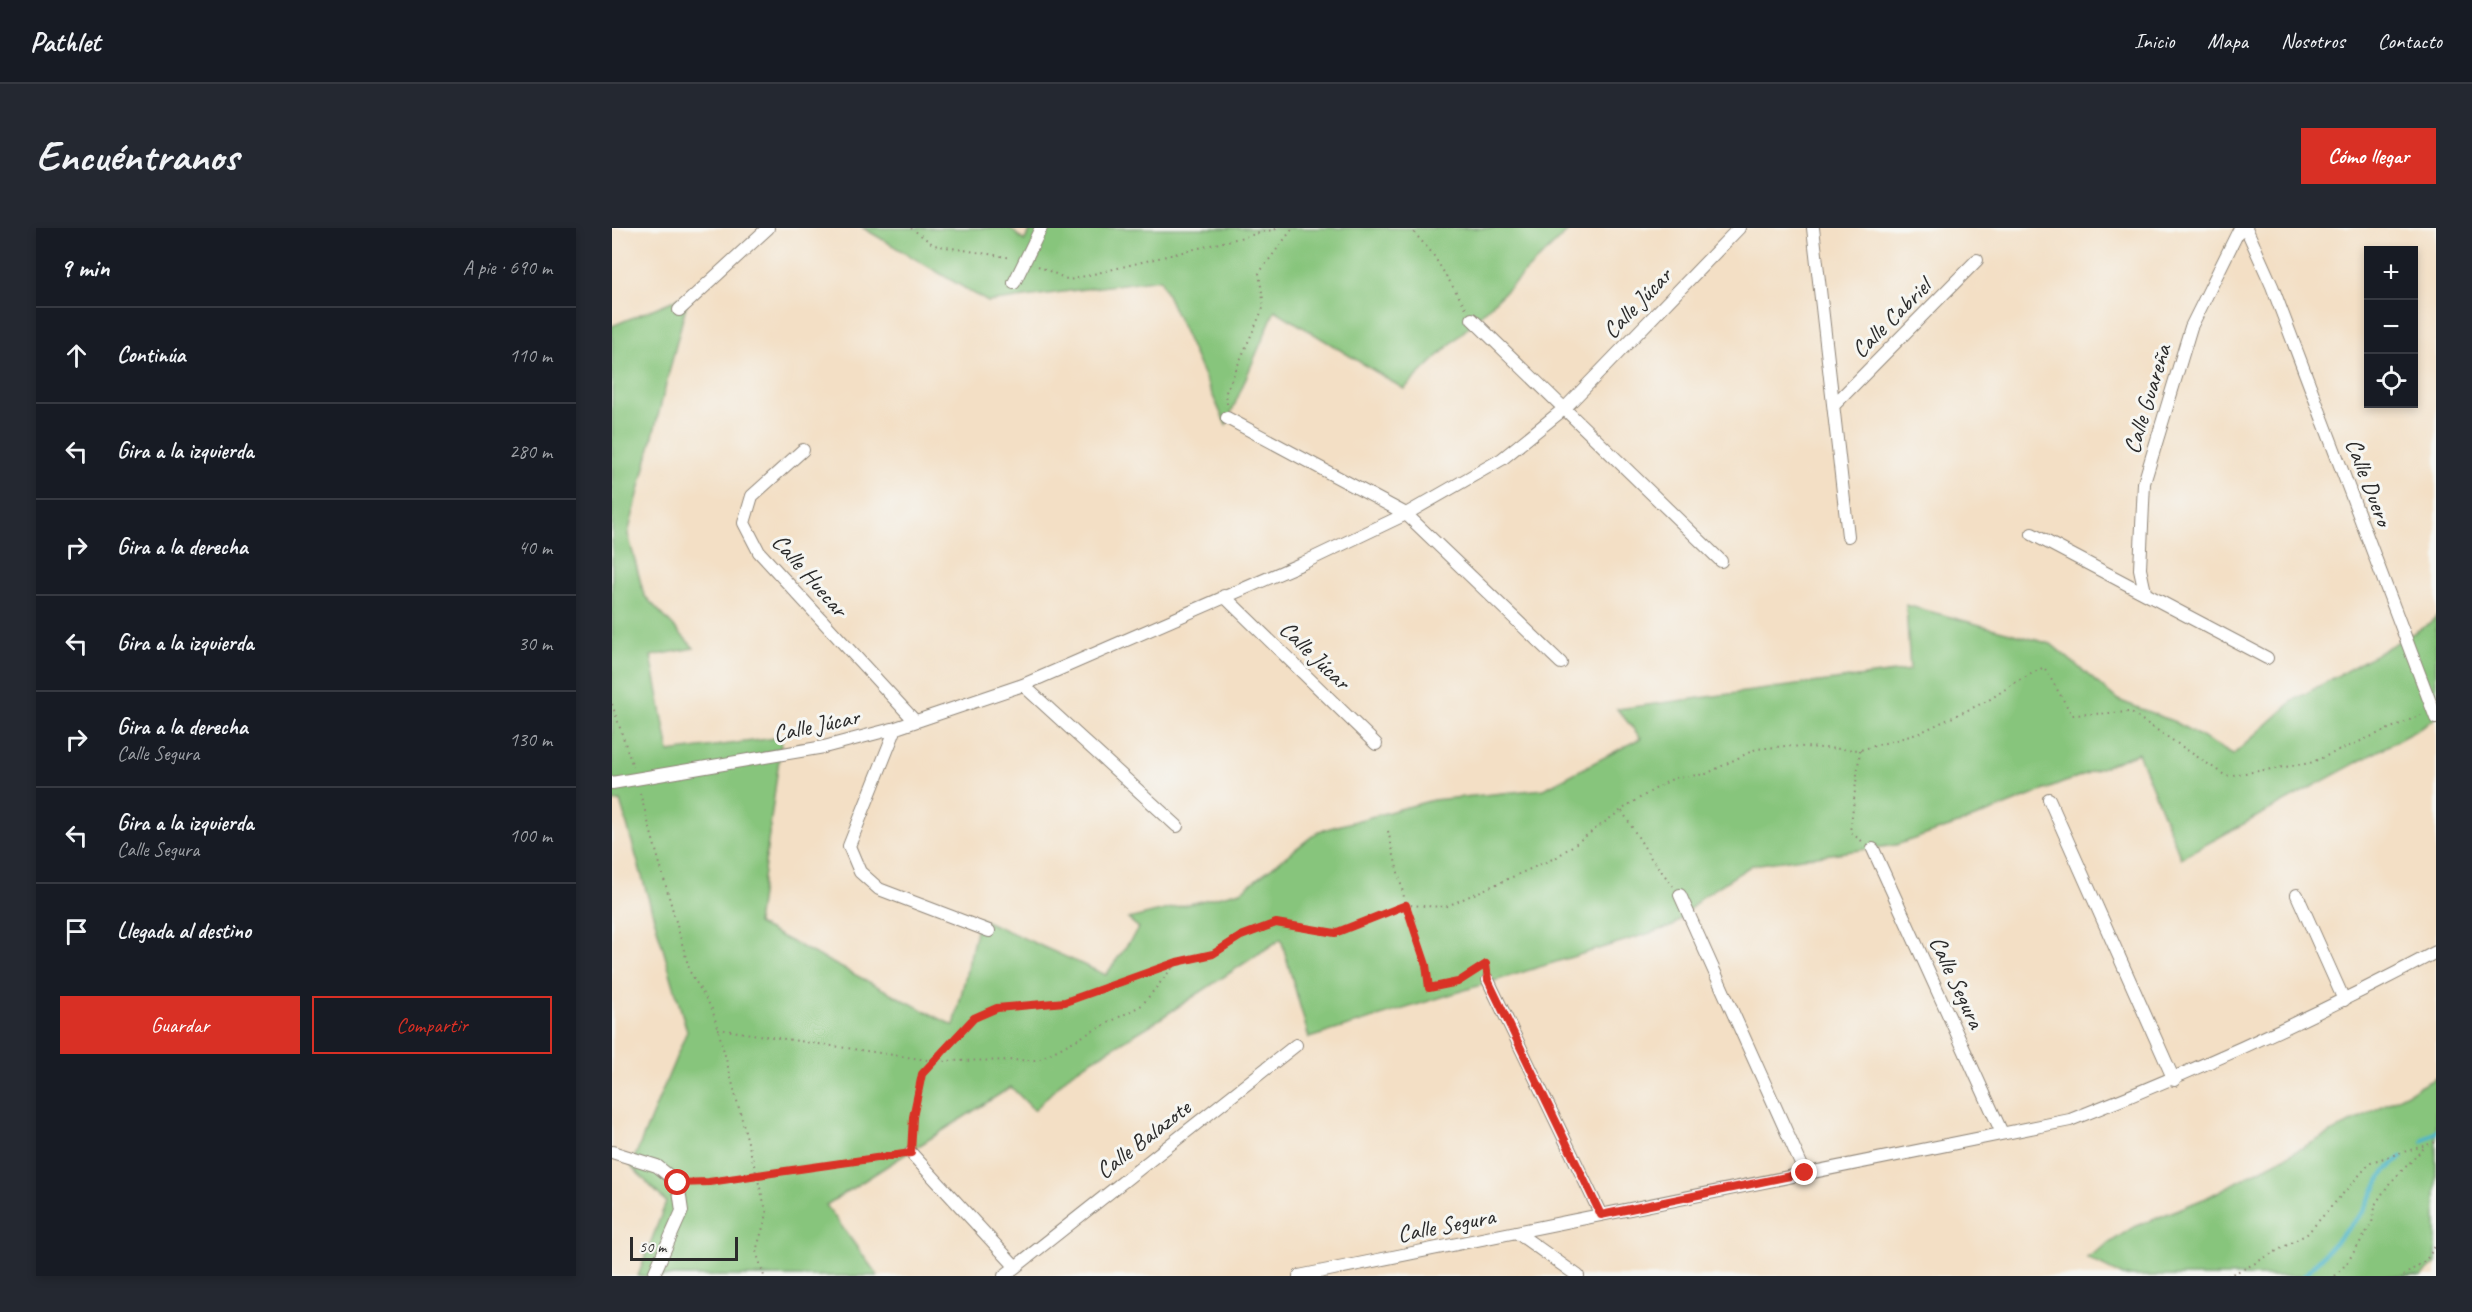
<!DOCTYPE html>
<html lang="es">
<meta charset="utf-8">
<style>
body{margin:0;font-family:Caveat,sans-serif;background:#242831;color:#f1f3f6}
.controls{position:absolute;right:18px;top:18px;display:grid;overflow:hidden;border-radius:0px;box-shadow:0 3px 9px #0003}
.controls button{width:54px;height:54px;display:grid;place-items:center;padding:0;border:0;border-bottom:2px solid #363941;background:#171b24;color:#f1f3f6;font:30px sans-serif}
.scale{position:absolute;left:18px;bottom:15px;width:108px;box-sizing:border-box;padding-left:6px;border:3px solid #2b2b2b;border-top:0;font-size:16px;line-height:21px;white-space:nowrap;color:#2b2b2b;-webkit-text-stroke:4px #f6f6f2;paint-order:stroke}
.stop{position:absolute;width:18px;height:18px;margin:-14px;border:4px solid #d93025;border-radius:50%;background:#fff}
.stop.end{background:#d93025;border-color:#fff;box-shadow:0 2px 6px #0008}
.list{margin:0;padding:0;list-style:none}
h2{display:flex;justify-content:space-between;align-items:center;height:78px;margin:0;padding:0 24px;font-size:26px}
h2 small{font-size:20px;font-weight:400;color:#9ea1a6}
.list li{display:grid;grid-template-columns:39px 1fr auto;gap:18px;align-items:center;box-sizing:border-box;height:96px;padding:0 24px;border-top:2px solid #363941}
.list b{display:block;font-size:22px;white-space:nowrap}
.list p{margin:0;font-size:20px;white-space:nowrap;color:#9ea1a6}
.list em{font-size:20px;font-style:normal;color:#9ea1a6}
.actions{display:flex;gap:12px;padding:18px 24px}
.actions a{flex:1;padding:14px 0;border:2px solid #d93025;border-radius:0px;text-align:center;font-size:21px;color:#d93025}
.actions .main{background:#d93025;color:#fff}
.icon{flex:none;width:33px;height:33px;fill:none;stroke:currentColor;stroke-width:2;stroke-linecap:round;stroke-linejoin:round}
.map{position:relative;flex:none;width:1824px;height:1048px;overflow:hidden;border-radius:0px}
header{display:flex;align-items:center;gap:36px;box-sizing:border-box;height:84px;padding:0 30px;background:#171b24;border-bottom:2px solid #363941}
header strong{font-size:28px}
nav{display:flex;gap:33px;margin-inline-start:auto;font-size:21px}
.intro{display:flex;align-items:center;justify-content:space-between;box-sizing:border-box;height:144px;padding:0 36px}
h1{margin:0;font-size:42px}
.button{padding:15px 27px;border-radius:0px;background:#d93025;color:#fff;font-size:21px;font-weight:700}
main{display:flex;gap:36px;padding:0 36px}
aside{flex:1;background:#171b24;border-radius:0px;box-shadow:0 3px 9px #0003}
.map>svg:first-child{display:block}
.green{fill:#87c57c;stroke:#597854;stroke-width:1.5}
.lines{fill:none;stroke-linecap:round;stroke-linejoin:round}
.stream{stroke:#4cb5c9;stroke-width:4.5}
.street-casing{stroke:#8f8578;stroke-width:14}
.path{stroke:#8f8578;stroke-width:2;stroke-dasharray:1.5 4.5;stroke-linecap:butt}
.street{stroke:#fff;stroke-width:12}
.route{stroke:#d93025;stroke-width:8}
.labels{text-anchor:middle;stroke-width:6;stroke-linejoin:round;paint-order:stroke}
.street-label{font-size:24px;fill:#2b2b2b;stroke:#f6f6f2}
</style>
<header>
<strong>Pathlet</strong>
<nav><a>Inicio</a><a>Mapa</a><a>Nosotros</a><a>Contacto</a></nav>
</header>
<div class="intro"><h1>Encuéntranos</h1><a class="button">Cómo llegar</a></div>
<main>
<aside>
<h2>9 min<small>A pie · 690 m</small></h2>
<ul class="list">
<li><svg class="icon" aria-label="ahead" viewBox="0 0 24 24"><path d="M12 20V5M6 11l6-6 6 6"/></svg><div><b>Continúa</b></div><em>110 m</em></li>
<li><svg class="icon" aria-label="left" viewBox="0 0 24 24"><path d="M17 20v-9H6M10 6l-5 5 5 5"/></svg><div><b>Gira a la izquierda</b></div><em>280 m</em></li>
<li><svg class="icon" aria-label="right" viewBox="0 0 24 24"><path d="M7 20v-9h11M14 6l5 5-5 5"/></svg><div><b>Gira a la derecha</b></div><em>40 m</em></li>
<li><svg class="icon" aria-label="left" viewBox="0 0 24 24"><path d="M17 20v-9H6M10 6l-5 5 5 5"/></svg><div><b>Gira a la izquierda</b></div><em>30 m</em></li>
<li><svg class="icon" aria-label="right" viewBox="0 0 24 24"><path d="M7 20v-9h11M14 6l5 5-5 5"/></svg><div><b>Gira a la derecha</b><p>Calle Segura</p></div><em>130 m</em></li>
<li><svg class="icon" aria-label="left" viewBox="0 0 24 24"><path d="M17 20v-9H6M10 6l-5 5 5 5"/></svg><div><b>Gira a la izquierda</b><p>Calle Segura</p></div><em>100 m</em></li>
<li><svg class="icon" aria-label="arrive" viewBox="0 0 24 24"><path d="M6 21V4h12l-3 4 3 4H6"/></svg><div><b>Llegada al destino</b></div></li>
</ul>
<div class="actions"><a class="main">Guardar</a><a>Compartir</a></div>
</aside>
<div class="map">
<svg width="1824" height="1048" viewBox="0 0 1824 1048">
<rect width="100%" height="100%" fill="#f6f6f2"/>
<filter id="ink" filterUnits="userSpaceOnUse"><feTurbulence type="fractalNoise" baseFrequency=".0167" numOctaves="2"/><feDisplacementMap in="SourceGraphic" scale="12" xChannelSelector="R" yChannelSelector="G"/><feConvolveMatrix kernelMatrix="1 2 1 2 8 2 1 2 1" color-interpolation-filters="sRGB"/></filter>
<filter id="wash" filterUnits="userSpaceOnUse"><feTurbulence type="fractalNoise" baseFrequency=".008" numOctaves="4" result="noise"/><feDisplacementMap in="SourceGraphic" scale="24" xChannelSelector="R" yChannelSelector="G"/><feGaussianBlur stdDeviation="1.35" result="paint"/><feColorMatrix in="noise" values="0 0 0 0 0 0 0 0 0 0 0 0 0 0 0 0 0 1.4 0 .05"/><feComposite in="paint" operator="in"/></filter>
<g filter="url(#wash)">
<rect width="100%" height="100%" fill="#f3dfc5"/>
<!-- green -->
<path class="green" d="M251 0H398L412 13 420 0H959L792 161 663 82 614 197 548 51 376 74Z
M77 66 16 306 32 367 82 420 39 428 57 524 170 509 145 696 342 798 367 690 494 747 527 700 516 691 629 663 707 603 821 572 932 561 1029 510 1005 481 1298 442 1294 377 1439 416 1506 472 1563 494 1621 527 1682 472 1814 398 1824 389V489L1814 497 1569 630 1526 525 1355 593 1284 617 1140 637 1090 669 1061 698 697 810 669 711 540 796 460 844 422 882 399 859 214 977 266 1048H26L54 974 19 938 75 803 8 573 0 574V98Z
M1824 850V1035L1810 1048H1511L1475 1030 1520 1000 1594 970Z"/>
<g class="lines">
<!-- stream -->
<path class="stream" d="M1811 913 1824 903
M1692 1048 1751 984 1772 944 1790 929"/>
</g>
</g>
<g filter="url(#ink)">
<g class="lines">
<defs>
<path id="street" d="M1201 0 1236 308
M1634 0 1660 58 1824 490
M402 55 429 0
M67 82 156 0
M860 91 1109 333
M1222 177 1365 32
M615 190 794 286 949 435
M191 222 140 268 132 295 147 324 303 493
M1420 306 1655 430
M1533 364 1528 341 1532 255 1579 99 1628 0
M612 368 764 516
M411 457 565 598
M284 500 237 618 248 644 267 661 377 703
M0 555 212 519 284 500 411 457 691 335 794 286 890 231 953 180 1127 0
M1437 571 1562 852
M1261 621 1390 905
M1068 667 1193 945
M1685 667 1732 772
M876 752 989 987
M0 924 45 938 66 955 70 983 41 1048
M299 925 403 1038
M904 1004 966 1048
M392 1048 684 817
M687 1048 1458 892C1584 843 1706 787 1824 724"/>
</defs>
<!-- street casing -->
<use href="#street" class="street-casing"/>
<!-- path -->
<path class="path" d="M299 0 322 17 400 30
M798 0 820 25 854 80
M426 38 457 52 668 0
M615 176 614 164 652 78 647 45 681 0
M0 476 21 539
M1248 522 1238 604 1251 614
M28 565 78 744 100 781 106 801 155 986 144 1023 152 1048
M1010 583 1039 630 1061 658
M776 603 794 677 814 737 817 760 846 754 874 736V740
M106 801 322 833 426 832 530 777 565 734
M300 914 301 889 310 846 362 790 385 780 453 774 565 734 601 726 629 708 664 695 723 705 794 677 833 679 945 629 1019 575 1062 550 1094 546 1144 521 1174 518 1248 522 1305 506 1377 472 1404 454 1432 439 1460 487 1518 484 1614 548 1698 535 1809 487
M79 954 287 927
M1615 1048 1636 1039 1695 1006 1759 934 1824 914
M1723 1048 1735 1035 1760 995 1764 975 1777 956 1813 919
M1791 1048 1814 1032 1824 1017"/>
<!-- street -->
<use href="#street" class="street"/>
</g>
</g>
<g class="lines" filter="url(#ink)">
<!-- route -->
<path class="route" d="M66 955 97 954 299 925 301 889 310 846 362 790 385 780 453 774 565 734 601 726 629 708 664 695 723 705 794 677 814 737 817 760 846 754 874 736 876 752 989 987 1193 945"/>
</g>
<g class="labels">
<!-- street labels -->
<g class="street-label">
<text transform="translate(1025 75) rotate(-46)" y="8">Calle Júcar</text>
<text transform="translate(1279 90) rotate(-45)" y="8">Calle Cabriel</text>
<text transform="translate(1535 171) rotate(-73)" y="8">Calle Guareña</text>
<text transform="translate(1757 254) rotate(69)" y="8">Calle Duero</text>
<text transform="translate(198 347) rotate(49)" y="8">Calle Huecar</text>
<text transform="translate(703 427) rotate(44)" y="8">Calle Júcar</text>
<text transform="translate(204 497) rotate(-12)" y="8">Calle Júcar</text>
<text transform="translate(1345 754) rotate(65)" y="8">Calle Segura</text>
<text transform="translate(531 911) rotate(-38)" y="8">Calle Balazote</text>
<text transform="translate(834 997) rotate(-11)" y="8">Calle Segura</text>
</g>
</g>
</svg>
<div class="controls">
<button>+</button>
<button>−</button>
<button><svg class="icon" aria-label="locate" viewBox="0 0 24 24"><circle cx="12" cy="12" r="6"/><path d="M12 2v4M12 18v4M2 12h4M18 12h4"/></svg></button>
</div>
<div class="scale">50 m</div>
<div class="stop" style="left:66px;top:955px"></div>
<div class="stop end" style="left:1193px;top:945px"></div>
</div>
</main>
